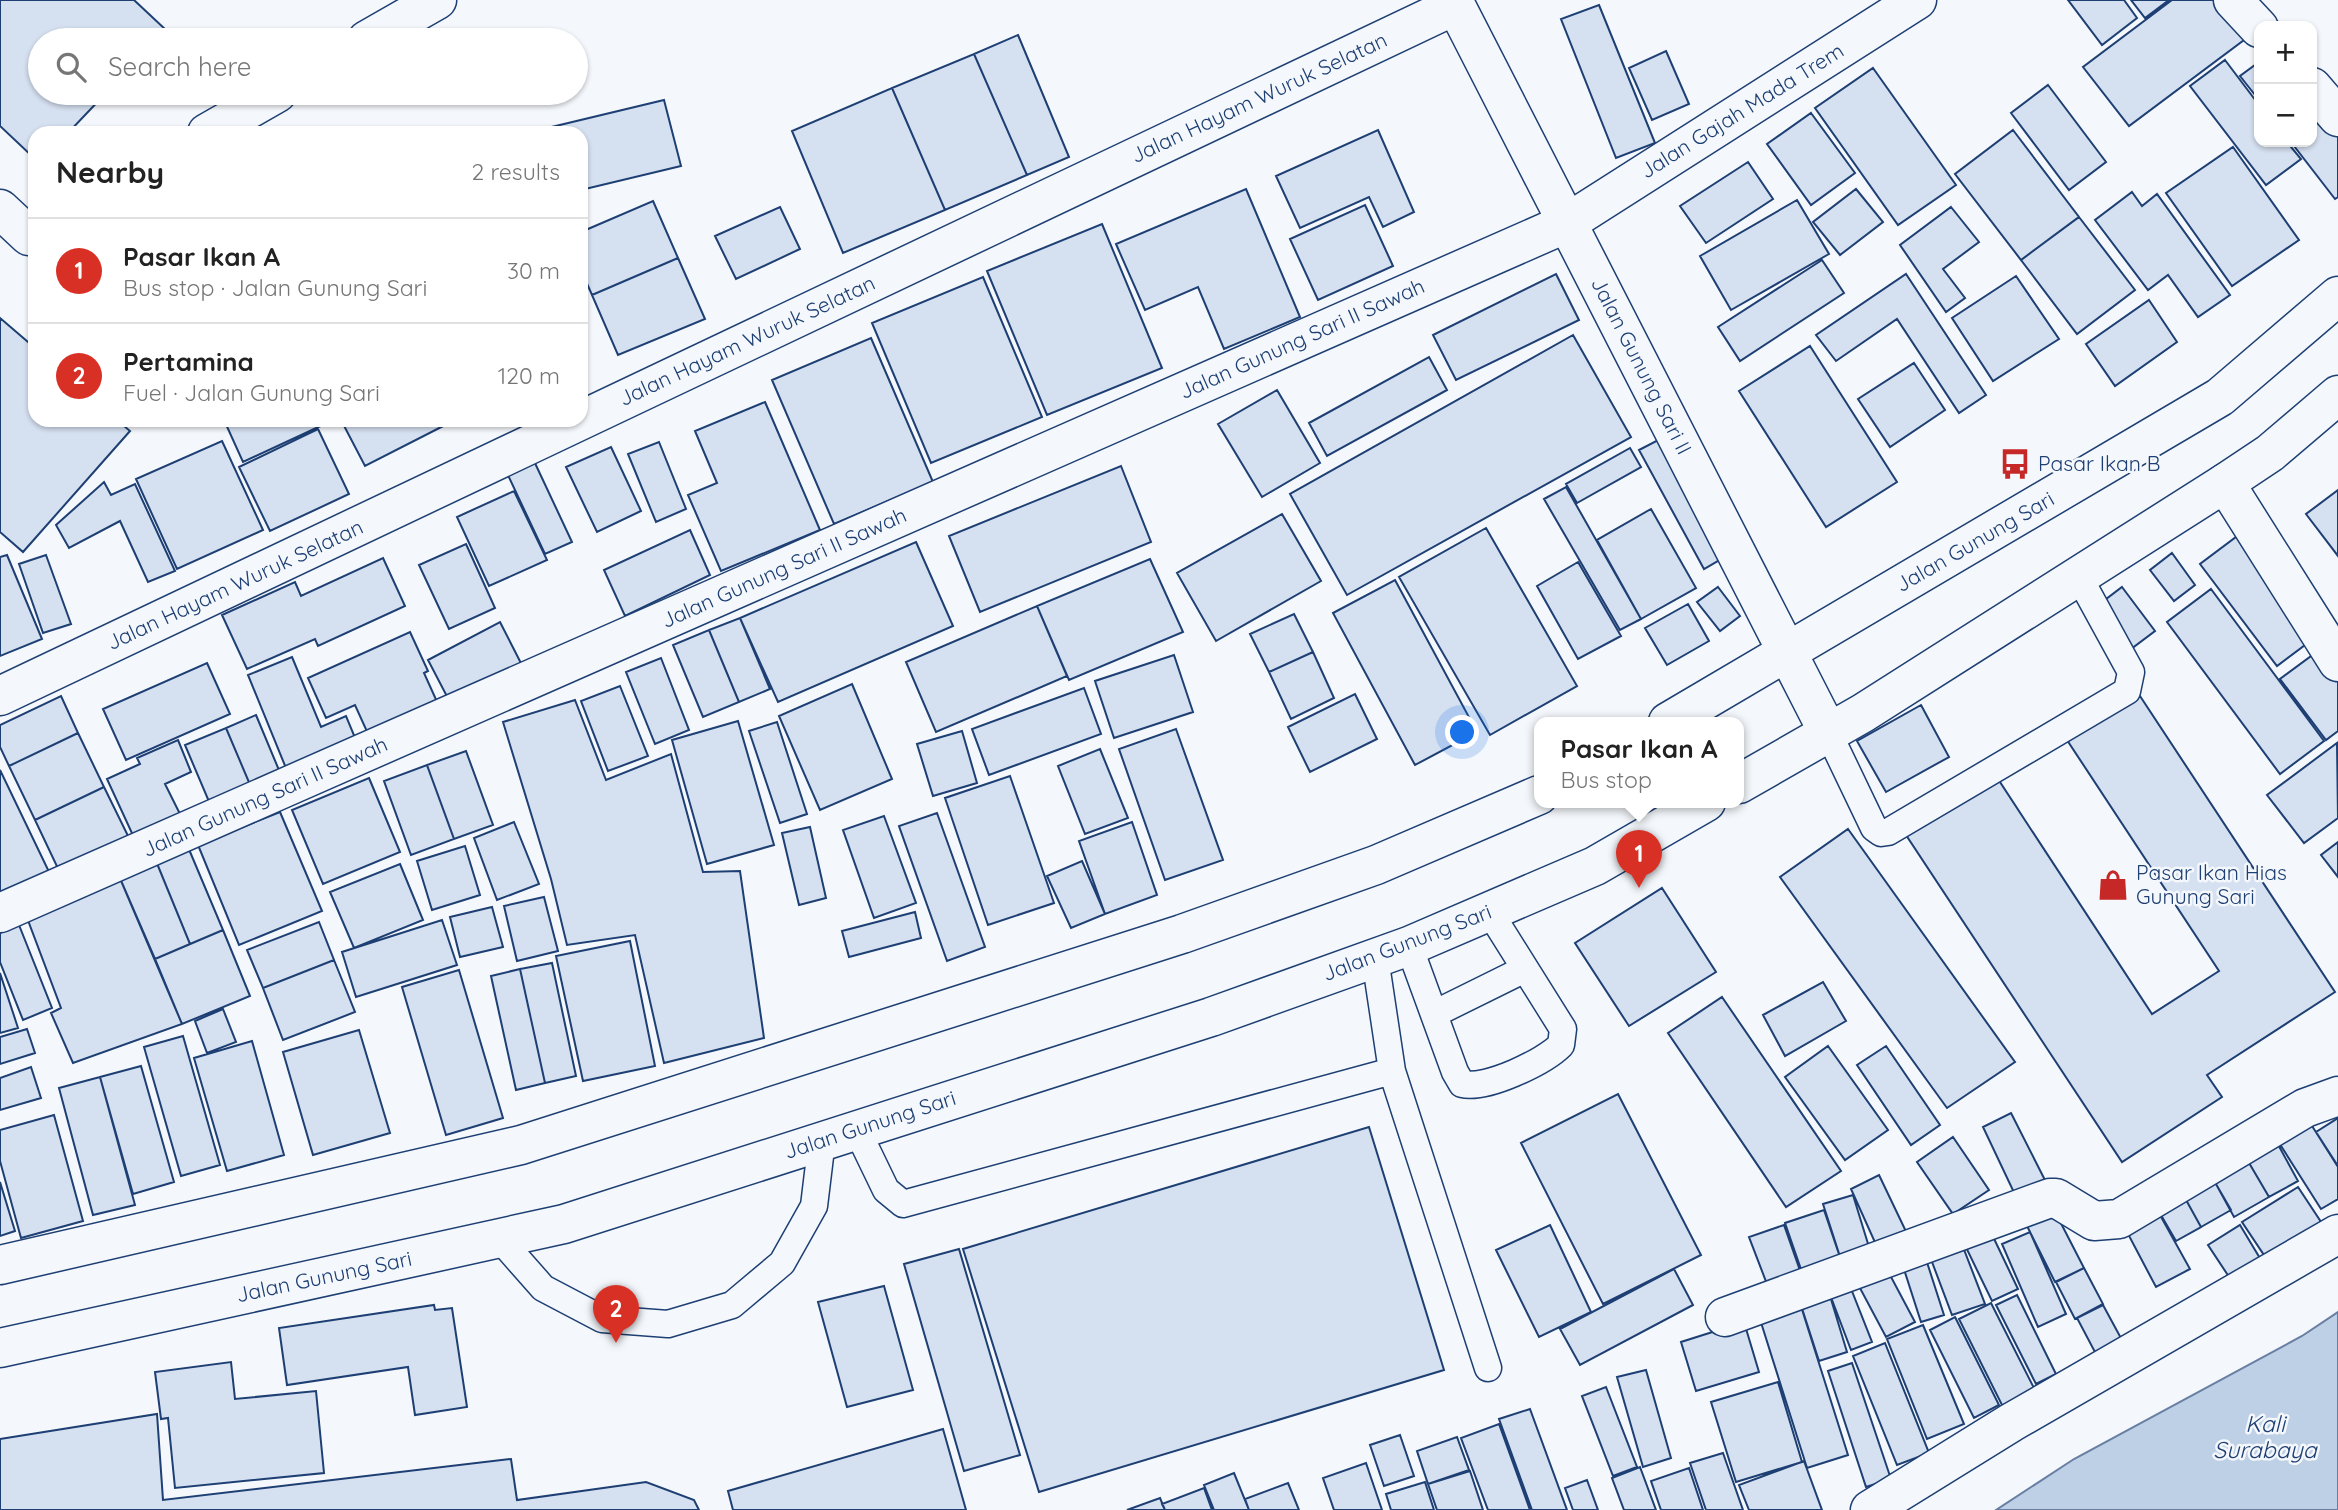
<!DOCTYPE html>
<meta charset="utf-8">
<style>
body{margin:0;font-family:Quicksand,sans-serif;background:#f2f2f2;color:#222}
.controls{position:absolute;right:21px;top:21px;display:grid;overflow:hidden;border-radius:14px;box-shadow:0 2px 5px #0004}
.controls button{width:63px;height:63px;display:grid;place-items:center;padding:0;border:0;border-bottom:2px solid #e0e0e0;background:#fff;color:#222;font:35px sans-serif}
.you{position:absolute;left:1463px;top:733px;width:24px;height:24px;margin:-18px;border:5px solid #fff;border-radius:50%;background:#1a73e8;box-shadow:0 0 0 10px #1a73e833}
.badge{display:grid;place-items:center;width:46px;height:46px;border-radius:50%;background:#d93025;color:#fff;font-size:23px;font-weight:700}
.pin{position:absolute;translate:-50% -58px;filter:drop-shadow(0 2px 4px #0008)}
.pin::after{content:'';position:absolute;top:37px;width:24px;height:21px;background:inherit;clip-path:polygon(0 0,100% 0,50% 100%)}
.popup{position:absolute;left:1534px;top:717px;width:210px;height:91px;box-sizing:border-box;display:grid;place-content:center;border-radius:14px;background:#fff;filter:drop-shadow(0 2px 5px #0005);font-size:23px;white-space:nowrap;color:#767676}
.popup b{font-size:26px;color:#222}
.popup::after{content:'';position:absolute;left:50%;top:100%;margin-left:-14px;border:14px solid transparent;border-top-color:#fff}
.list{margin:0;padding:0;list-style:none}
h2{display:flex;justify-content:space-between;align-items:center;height:91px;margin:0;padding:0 28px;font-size:30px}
h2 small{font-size:23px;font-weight:400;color:#767676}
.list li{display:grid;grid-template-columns:46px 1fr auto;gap:21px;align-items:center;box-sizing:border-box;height:105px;padding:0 28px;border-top:2px solid #e0e0e0}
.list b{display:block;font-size:26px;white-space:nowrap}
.list p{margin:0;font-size:23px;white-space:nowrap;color:#767676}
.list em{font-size:23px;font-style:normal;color:#767676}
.icon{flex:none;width:38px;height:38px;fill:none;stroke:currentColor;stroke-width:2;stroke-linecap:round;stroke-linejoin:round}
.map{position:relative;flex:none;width:2338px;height:1510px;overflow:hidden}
.search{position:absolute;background:#fff;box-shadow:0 2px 5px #0004;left:28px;top:28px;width:560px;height:77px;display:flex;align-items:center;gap:18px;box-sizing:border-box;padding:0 24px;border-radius:38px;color:#767676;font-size:26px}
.panel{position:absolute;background:#fff;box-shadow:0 2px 5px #0004;left:28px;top:126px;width:560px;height:301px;border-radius:21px}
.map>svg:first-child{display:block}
.water{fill:#bed0e5;stroke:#687fa3;stroke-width:2}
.building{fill:#d5e0f0;stroke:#1d3f73;stroke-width:2}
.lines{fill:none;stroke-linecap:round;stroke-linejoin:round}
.lane-casing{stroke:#1d3f73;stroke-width:29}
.street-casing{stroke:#1d3f73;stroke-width:41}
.primary-casing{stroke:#1d3f73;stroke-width:41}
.lane{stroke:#f4f7fb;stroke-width:26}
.street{stroke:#f4f7fb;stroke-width:38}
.primary{stroke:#f4f7fb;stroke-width:38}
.labels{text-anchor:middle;stroke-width:5;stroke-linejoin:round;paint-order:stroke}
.street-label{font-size:21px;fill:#1d3f73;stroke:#f4f7fb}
.poi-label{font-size:21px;fill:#1d3f73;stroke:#f4f7fb;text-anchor:start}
.water-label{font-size:23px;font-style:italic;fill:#1d3f73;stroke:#f4f7fb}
</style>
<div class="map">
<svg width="2338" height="1510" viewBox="0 0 2338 1510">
<rect width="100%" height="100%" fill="#f4f7fb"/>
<!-- water -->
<path class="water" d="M2338 1312V1510H1996L2074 1459 2302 1336Z"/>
<!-- building -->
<path class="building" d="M0 0H134L166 30 156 40H40V93H106L68 133H35V159L0 126Z
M2068 0H2124L2137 18 2102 45Z
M2131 0H2169L2145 18Z
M2172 0H2221L2248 37 2129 126 2083 67Z
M1599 5 1655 143 1616 158 1561 19Z
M1018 35 1069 157 1027 175 974 54Z
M1666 51 1689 104 1652 120 1629 68Z
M974 54 1027 175 945 210 892 88Z
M2225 60 2259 105V142H2287L2301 159 2266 185 2190 86Z
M2259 62V100L2240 76Z
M1873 68 1956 185 1898 225 1815 108Z
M2048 85 2106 162 2069 190 2011 113Z
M892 88 945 210 843 253 792 131Z
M2312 96 2338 130V197L2335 199 2291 142H2312Z
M664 100 681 166 581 190V133H540L539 130Z
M1811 113 1855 173 1811 205 1767 144Z
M1378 130 1414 212 1383 227 1369 197 1300 228 1276 176Z
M2013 130 2079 217 2021 260 1955 174Z
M2233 147 2299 240 2232 286 2166 193Z
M1748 162 1773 199 1706 243 1680 206Z
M1246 189 1300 317 1224 349 1198 287 1145 310 1116 244Z
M1856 189 1883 222 1840 255 1813 222Z
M2132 192 2142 206 2157 194 2230 295 2198 317 2168 275 2148 290 2095 220Z
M1797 200 1829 254 1731 310 1700 256Z
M653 201 678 258 592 295 581 270V232Z
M1365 205 1393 266 1318 300 1290 239Z
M780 207 800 249 736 279 715 236Z
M1951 207 1979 242 1943 269 1965 298 1946 312 1900 245Z
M2079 217 2135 290 2077 334 2021 260Z
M1102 224 1162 368 1047 415 987 271Z
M678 258 705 319 618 355 592 295Z
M1822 260 1844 293 1740 361 1718 327Z
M1556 274 1579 320 1456 380 1433 335Z
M1906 274 1986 395 1959 413 1897 319 1836 361 1816 335Z
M2016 276 2059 339 1993 381 1952 318Z
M983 277 1042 417 931 463 872 323Z
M2149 300 2177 342 2115 386 2086 344Z
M0 318 35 348V420H117L130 431 23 552 0 532Z
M1573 335 1631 437 1347 595 1290 494Z
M871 338 933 482 834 524 772 380Z
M1810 346 1897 482 1826 527 1739 391Z
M1429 357 1447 390 1327 456 1309 423Z
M1914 363 1945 410 1890 447 1858 399Z
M1277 390 1320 463 1262 497 1218 424Z
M765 402 820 530 721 571 688 495 717 483 695 431Z
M224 420H325L327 423 243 462Z
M341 420H455L365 466Z
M318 429 349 494 270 531 239 467Z
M1664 437 1728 555 1704 569 1639 450Z
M222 441 263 530 177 569 136 479Z
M659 442 686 509 656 522 628 454Z
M611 447 641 511 597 532 566 467Z
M1630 448 1641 467 1577 503 1566 484Z
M534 461 572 542 545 554 507 473Z
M1121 466 1151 542 980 612 949 536Z
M104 482 111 495 135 484 175 571 148 582 120 521 69 548 56 525Z
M1566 487 1641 619 1620 630 1544 499Z
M2338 490V556L2306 514Z
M514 491 547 560 489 586 457 517Z
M1651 509 1696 588 1641 619 1597 540Z
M1282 514 1321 581 1216 641 1177 573Z
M1486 528 1577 686 1490 735 1399 577Z
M690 530 710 575 625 616 604 570Z
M2240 534 2317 636 2277 666 2200 564Z
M916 542 953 626 778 702 740 618Z
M466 544 495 608 449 629 419 565Z
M2172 553 2195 585 2174 601 2150 570Z
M7 555 42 639 0 656V557Z
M46 555 71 624 43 633 19 564Z
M383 558 405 606 318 646 315 639 247 669 222 615 295 582 301 596Z
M1150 559 1183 632 1069 680 1037 606Z
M1578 562 1621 636 1578 659 1537 586Z
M1395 580 1477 732 1415 765 1333 613Z
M1718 587 1740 616 1720 631 1697 602Z
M2122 587 2155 631 2131 649 2097 606Z
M2211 589 2324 741 2280 774 2167 622Z
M1688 604 1709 641 1667 665 1645 628Z
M1037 606 1067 676 936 732 906 662Z
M1294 614 1313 652 1269 672 1250 634Z
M740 618 770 689 739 702 709 630Z
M500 622 525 671 453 708 428 660Z
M709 630 739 702 703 717 673 645Z
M410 632 428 671 424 673 443 715 374 747 355 705 326 718 308 678Z
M2318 651 2338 678V731L2326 740 2280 679Z
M1313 652 1334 698 1291 719 1269 672Z
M1174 655 1193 712 1114 738 1095 681Z
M292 657 321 727 346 716 361 752 288 773 248 675Z
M661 658 689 730 655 744 626 672Z
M207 663 230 714 126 760 103 709Z
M852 684 892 779 820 810 779 716Z
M620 686 648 756 608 771 581 701Z
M1084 688 1101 734 989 775 972 729Z
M2138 693 2335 992 2207 1075 2222 1097 2122 1162 1906 835 1996 776 2152 1014 2219 971 2067 740Z
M1355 694 1377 739 1310 772 1288 727Z
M61 696 78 733 9 766 0 747V725Z
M575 700 606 780 671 754 703 872 740 871 764 1038 664 1063 635 935 567 945 551 879 503 722Z
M1921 705 1949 757 1886 792 1857 741Z
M256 715 281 775 251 787 226 728Z
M738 721 774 845 707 864 672 740Z
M777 722 807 814 780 823 749 731Z
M226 728 251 787 210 804 185 745Z
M1176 729 1223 860 1165 880 1119 749Z
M962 731 977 783 933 796 917 744Z
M78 733 104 787 35 820 9 766Z
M178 740 191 772 165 784 183 820 136 842 107 779 140 764 137 758Z
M2337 743 2338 818 2304 843 2267 795Z
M1100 749 1128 818 1085 834 1058 766Z
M466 751 493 825 454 839 427 765Z
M427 765 454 839 411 855 384 781Z
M0 770 51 876 0 898Z
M1010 776 1054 903 988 925 945 798Z
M369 778 400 852 323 884 292 810Z
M104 787 132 844 62 877 35 820Z
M280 812 322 911 239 945 198 845Z
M937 813 985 947 947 961 899 826Z
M884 816 916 903 874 918 843 830Z
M514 822 539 884 497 900 474 838Z
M1132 822 1157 895 1105 914 1079 841Z
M810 827 826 898 799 905 782 833Z
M1848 829 2015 1062 1947 1108 1780 877Z
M2338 842V877L2321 855Z
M465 846 480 895 432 910 417 861Z
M188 847 223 930 190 944 156 861Z
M156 861 190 944 155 959 119 876Z
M1082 861 1105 914 1071 928 1047 876Z
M400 864 423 920 354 948 330 892Z
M119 876 182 1024 73 1063 51 1013 61 1008 26 915Z
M1662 888 1716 972 1629 1026 1575 943Z
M544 897 558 951 517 961 504 906Z
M492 907 503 947 460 957 450 917Z
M915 912 921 938 849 957 842 931Z
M442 920 457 965 356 997 342 952Z
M319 922 334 960 263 988 247 950Z
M19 925 52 1008 23 1020 0 962V933Z
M223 930 250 996 182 1024 155 959Z
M630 941 655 1066 583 1081 556 956Z
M334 960 355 1012 283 1040 263 988Z
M552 963 576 1076 545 1083 520 969Z
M520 969 545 1083 516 1090 491 976Z
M459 970 503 1118 446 1135 402 987Z
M0 973 18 1028 0 1033Z
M1823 982 1846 1021 1785 1056 1763 1015Z
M1722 997 1841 1171 1786 1207 1668 1033Z
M223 1009 236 1042 207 1053 195 1021Z
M27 1029 35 1053 0 1064V1037Z
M359 1030 390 1133 313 1155 283 1052Z
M183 1036 220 1165 181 1176 144 1047Z
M252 1041 284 1155 227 1171 194 1058Z
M1828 1046 1888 1130 1845 1160 1785 1077Z
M1886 1046 1940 1125 1911 1145 1857 1065Z
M141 1066 174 1182 133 1194 100 1077Z
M31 1067 41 1098 0 1110V1078Z
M100 1077 135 1205 93 1215 59 1088Z
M1618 1094 1701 1255 1603 1304 1521 1143Z
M2011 1113 2048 1186 2018 1201 1983 1127Z
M54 1115 83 1221 21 1238 0 1161V1130Z
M2307 1118 2338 1167V1199L2321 1209 2276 1138Z
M2338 1118V1166L2316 1132Z
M1369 1127 1444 1370 1039 1492 963 1249Z
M1953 1137 1989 1190 1953 1214 1917 1162Z
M2275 1139 2298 1181 2269 1197 2245 1156Z
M2245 1156 2269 1197 2234 1217 2211 1175Z
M2209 1172 2231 1210 2201 1227 2180 1189Z
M1879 1175 1912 1244 1882 1258 1851 1189Z
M0 1182 15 1231 0 1236Z
M2298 1187 2327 1231 2272 1267 2242 1222Z
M2180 1189 2201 1227 2176 1241 2154 1203Z
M1853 1195 1873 1260 1844 1269 1823 1204Z
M2049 1200 2084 1268 2055 1282 2021 1214Z
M1824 1210 1843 1266 1804 1278 1785 1223Z
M2160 1215 2190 1269 2156 1287 2127 1232Z
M1987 1224 2018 1289 1992 1301 1961 1237Z
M1550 1225 1591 1312 1539 1337 1496 1250Z
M1784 1225 1803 1279 1770 1292 1749 1237Z
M2240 1225 2267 1270 2237 1289 2208 1245Z
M2030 1232 2066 1314 2038 1327 2002 1244Z
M1958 1234 1985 1304 1952 1315 1926 1246Z
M959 1249 1020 1455 964 1471 904 1264Z
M1924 1253 1944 1315 1921 1322 1901 1260Z
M1882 1260 1915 1322 1886 1337 1853 1275Z
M2084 1268 2103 1304 2075 1319 2056 1282Z
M1674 1269 1693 1305 1580 1365 1560 1329Z
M1846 1276 1872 1342 1851 1350 1826 1284Z
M884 1286 913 1390 847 1407 818 1302Z
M1827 1286 1847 1352 1819 1361 1798 1296Z
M2017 1295 2056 1374 2036 1384 1996 1305Z
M1799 1300 1848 1455 1807 1468 1758 1313Z
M1991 1303 2041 1402 2009 1419 1959 1319Z
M434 1305 435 1310 452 1308 467 1407 415 1415 408 1367 287 1385 279 1328Z
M2103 1305 2122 1340 2096 1354 2077 1318Z
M1955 1317 1999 1405 1974 1418 1930 1330Z
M1744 1322 1759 1372 1696 1391 1681 1342Z
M1923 1325 1964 1424 1927 1439 1887 1339Z
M1885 1343 1929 1453 1897 1465 1853 1356Z
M231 1362 235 1399 316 1391 324 1473 175 1488 168 1418 161 1419 155 1372Z
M1852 1363 1891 1479 1866 1487 1828 1371Z
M1646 1370 1671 1458 1643 1467 1617 1377Z
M1778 1382 1802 1462 1736 1482 1711 1402Z
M1606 1387 1637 1467 1613 1476 1582 1396Z
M1530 1409 1567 1510H1532L1499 1419Z
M157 1414 163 1500 511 1459 517 1500 646 1482 694 1500 699 1510H0V1439Z
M1499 1424 1530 1510H1488L1461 1438Z
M943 1429 966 1510H733L728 1491Z
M1400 1435 1414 1476 1384 1486 1370 1445Z
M1457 1437 1469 1470 1428 1484 1417 1451Z
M1723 1453 1743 1510H1706L1690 1463Z
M1804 1461 1822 1510H1749L1739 1485Z
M1366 1463 1382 1510H1334L1323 1478Z
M1640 1467 1656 1510H1624L1612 1478Z
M1689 1468 1703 1510H1661L1651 1481Z
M1470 1471 1483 1510H1437L1428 1484Z
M1234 1473 1249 1510H1214L1204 1485Z
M1587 1480 1598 1510H1573L1565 1488Z
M1425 1482 1434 1510H1391L1386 1494Z
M1288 1483 1299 1510H1249L1245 1499Z
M1204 1488 1212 1510H1165L1162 1504Z
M1160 1498 1165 1510H1127Z"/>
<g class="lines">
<defs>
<path id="lane" d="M1828 732 1874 828 1881 833 1888 832 2127 691 2131 672 2079 577
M1409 946 1455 1072 1462 1084C1486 1090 1544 1062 1561 1045L1563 1029 1489 911
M1375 958 1392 1071 1488 1368
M1434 1014 1525 969
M857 1130 886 1190 903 1204 1392 1071
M499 1238 543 1288 602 1319 668 1324 732 1305 782 1263 814 1206 822 1140"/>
<path id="street" d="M1453 0 1828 732
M2233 0 2259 28
M367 40 437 0
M2312 87 2338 117
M207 133 277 93
M0 209 29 236 35 233
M2225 483 2338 662
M0 696 1456 5
M0 913 1567 223 1917 0
M1725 1317 2050 1198H2056L2094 1221 2119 1219 2305 1108 2338 1096
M1870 1510 2012 1422 2338 1234"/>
<path id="primary" d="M1668 722 2220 397 2338 296
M1739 784 1863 713 2225 483 2270 453 2338 395
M0 1265 521 1145 1182 934 1376 865 1539 795
M0 1348 564 1224 1211 1017 1409 946 1595 866 1706 802"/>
</defs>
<!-- lane casing -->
<use href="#lane" class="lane-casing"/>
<!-- street casing -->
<use href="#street" class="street-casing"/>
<!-- primary casing -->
<use href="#primary" class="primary-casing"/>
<!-- lane -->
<use href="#lane" class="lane"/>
<!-- street -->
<use href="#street" class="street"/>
<!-- primary -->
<use href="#primary" class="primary"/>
</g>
<!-- icons -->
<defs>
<symbol id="bus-bare" viewBox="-9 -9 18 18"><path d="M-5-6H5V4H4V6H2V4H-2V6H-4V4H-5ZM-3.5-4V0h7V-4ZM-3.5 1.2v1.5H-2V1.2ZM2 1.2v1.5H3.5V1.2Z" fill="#c62828" stroke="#f4f7fb" stroke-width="2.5" paint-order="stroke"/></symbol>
<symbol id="shop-bare" viewBox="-9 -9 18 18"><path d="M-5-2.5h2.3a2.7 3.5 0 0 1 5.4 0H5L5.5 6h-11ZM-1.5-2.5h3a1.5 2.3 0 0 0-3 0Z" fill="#c62828" stroke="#f4f7fb" stroke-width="2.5" paint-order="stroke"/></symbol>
</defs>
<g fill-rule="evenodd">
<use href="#bus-bare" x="1993" y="442" width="44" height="44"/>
<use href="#shop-bare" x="2091" y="863" width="44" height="44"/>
</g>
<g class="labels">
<!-- street labels -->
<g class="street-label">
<text transform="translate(1259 98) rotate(-25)" y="7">Jalan Hayam Wuruk Selatan</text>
<text transform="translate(1742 111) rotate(-32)" y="7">Jalan Gajah Mada Trem</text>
<text transform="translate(1302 339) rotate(-24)" y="7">Jalan Gunung Sari II Sawah</text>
<text transform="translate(747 341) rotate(-25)" y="7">Jalan Hayam Wuruk Selatan</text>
<text transform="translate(1641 366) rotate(63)" y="7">Jalan Gunung Sari II</text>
<text transform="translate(1975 542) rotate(-30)" y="7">Jalan Gunung Sari</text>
<text transform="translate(784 568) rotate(-24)" y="7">Jalan Gunung Sari II Sawah</text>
<text transform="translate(235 585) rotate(-25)" y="7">Jalan Hayam Wuruk Selatan</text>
<text transform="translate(265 797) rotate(-24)" y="7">Jalan Gunung Sari II Sawah</text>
<text transform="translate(1407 943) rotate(-21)" y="7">Jalan Gunung Sari</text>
<text transform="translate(870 1125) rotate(-18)" y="7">Jalan Gunung Sari</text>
<text transform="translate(324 1277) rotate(-12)" y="7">Jalan Gunung Sari</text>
</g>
<!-- poi labels -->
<g class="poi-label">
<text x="2038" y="471">Pasar Ikan B</text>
<text x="2136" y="880">Pasar Ikan Hias<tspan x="2136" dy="24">Gunung Sari</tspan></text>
</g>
<!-- water labels -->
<g class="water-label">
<text x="2265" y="1432">Kali<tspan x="2265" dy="26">Surabaya</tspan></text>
</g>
</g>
</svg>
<div class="controls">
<button>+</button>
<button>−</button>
</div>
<div class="you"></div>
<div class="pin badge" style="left:1639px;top:888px">1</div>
<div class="popup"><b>Pasar Ikan A</b>Bus stop</div>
<div class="pin badge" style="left:616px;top:1343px">2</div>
<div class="search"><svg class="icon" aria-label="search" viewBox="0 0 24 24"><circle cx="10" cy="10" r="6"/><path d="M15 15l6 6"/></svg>Search here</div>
<section class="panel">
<h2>Nearby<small>2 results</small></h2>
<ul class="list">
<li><span class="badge">1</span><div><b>Pasar Ikan A</b><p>Bus stop · Jalan Gunung Sari</p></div><em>30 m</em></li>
<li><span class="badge">2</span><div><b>Pertamina</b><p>Fuel · Jalan Gunung Sari</p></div><em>120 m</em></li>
</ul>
</section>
</div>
